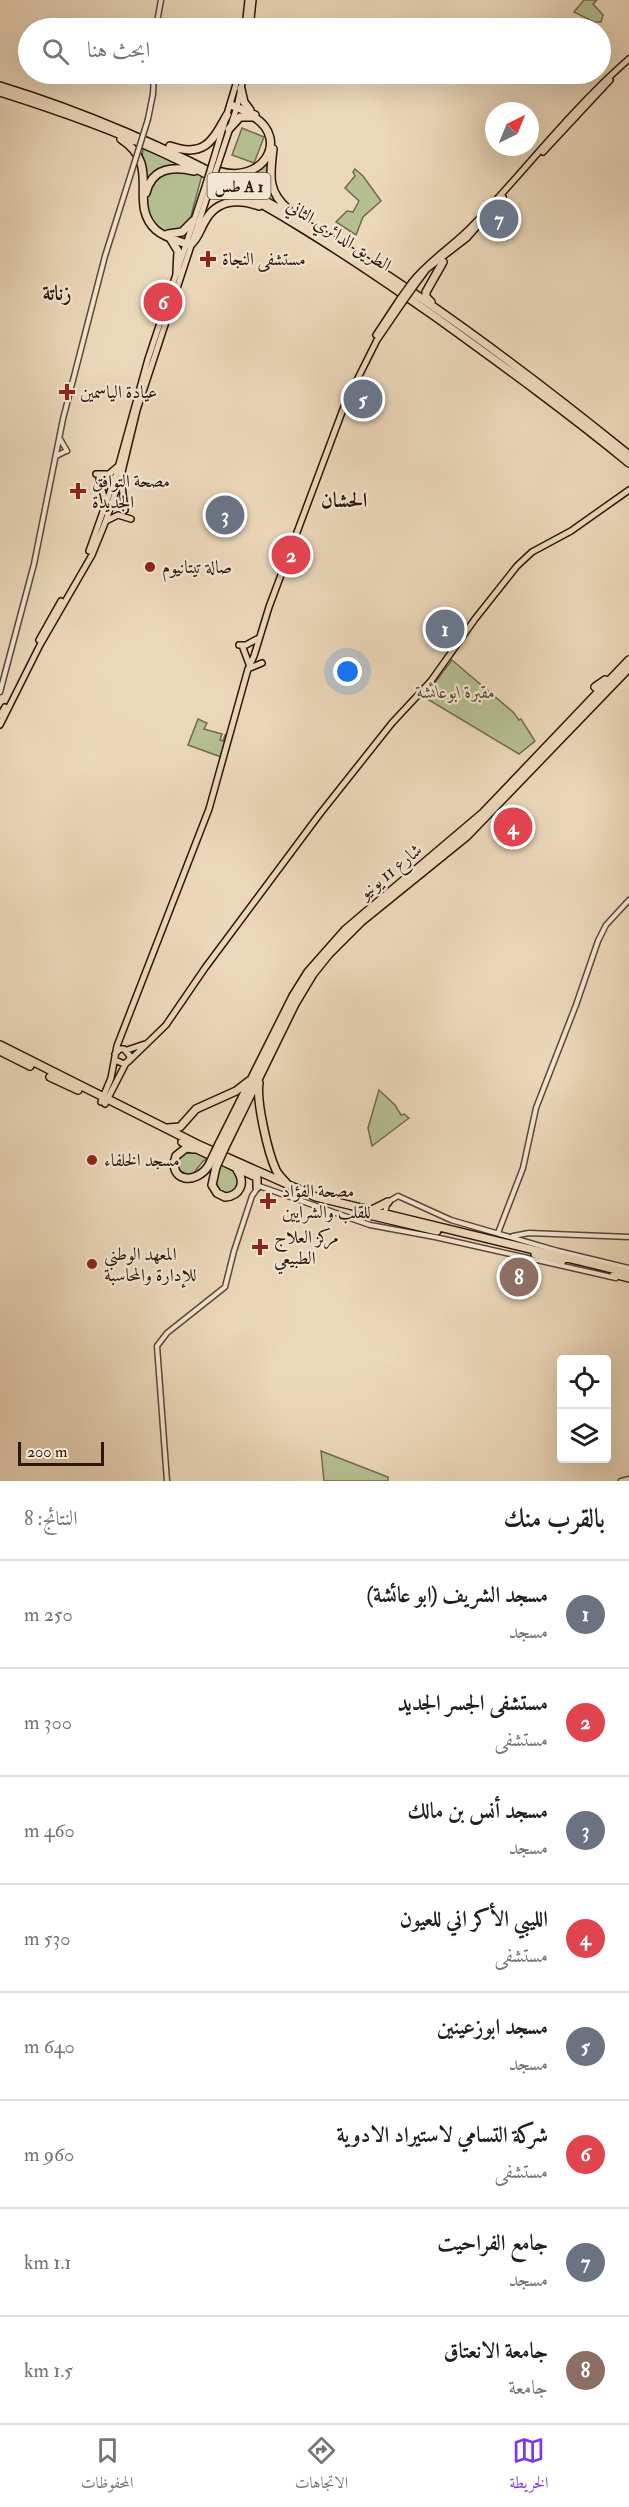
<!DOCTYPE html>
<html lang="ar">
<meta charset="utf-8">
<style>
body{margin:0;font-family:"IM FELL Double Pica",Amiri,serif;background:#f6f6f6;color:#202124;direction:rtl}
.controls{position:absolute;right:18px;bottom:18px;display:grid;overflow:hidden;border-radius:6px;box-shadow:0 6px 24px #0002}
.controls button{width:54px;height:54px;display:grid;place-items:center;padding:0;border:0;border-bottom:2px solid #e0e0e0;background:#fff;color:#202124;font:30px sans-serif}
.compass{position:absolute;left:485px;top:102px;width:54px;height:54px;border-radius:50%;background:#fff;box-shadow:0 6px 24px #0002;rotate:43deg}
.scale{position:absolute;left:18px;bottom:15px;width:86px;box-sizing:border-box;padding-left:6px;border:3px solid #2d1509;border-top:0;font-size:16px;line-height:21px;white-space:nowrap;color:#2d1509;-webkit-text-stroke:4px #f2e5d2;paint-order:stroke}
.you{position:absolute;left:348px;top:672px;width:21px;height:21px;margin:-15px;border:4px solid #fff;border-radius:50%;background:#1a73e8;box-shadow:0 0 0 9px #1a73e833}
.badge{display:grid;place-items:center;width:39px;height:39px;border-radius:50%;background:#7c3aed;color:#fff;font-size:20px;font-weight:700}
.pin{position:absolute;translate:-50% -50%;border:3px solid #fff;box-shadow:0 2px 6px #0006}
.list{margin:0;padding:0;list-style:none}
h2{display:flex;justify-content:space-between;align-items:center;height:78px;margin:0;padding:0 24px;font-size:26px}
h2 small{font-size:20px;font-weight:400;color:#757577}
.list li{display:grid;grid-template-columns:39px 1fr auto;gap:18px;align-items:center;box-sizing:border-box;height:108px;padding:0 24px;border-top:2px solid #e0e0e0}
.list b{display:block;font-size:22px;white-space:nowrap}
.list p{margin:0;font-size:20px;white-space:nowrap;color:#757577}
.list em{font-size:20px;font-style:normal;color:#757577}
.icon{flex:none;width:33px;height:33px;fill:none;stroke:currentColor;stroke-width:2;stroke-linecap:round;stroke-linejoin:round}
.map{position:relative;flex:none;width:629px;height:1481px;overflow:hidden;direction:ltr}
.search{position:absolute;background:#fff;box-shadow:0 6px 24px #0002;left:18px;right:18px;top:18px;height:66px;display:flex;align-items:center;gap:15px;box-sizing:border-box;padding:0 21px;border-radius:33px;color:#757577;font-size:22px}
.sheet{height:942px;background:#fff}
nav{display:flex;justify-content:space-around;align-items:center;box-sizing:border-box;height:84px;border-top:2px solid #e0e0e0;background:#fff;font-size:16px;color:#757577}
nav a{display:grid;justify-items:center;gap:3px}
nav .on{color:#7c3aed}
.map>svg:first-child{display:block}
.green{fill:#b5bf91;stroke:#716a4d;stroke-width:1.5}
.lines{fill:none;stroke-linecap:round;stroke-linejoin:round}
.minor-casing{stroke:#5c4635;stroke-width:7}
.major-casing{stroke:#2d1509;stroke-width:8}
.highway-casing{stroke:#2d1509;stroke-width:10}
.minor{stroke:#f2e5d2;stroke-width:4}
.major{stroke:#ebd7b9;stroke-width:5}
.highway{stroke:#ebd7b9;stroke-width:7}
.minor-bridge-casing{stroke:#5c4635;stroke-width:7;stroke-linecap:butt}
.major-bridge-casing{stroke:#2d1509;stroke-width:8;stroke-linecap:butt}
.highway-bridge-casing{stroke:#2d1509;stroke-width:10;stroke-linecap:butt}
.minor-bridge{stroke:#f2e5d2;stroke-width:4}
.major-bridge{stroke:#ebd7b9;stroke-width:5}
.highway-bridge{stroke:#ebd7b9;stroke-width:7}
.poi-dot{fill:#8f2418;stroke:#f2e5d2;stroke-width:2}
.labels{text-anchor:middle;stroke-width:4.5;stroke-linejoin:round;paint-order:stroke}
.shield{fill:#f2e5d2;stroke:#685345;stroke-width:1.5}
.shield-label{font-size:16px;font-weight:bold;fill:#2d1509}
.street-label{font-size:18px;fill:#2d1509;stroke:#f2e5d2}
.poi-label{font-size:18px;fill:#2d1509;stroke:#f2e5d2;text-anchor:start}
.park-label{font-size:18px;font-style:italic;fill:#564832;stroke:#f2e5d2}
.quarter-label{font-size:21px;font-weight:bold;fill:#2d1509;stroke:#f2e5d2}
</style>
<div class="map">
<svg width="629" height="1481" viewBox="0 0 629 1481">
<rect width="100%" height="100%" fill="#ebd7b9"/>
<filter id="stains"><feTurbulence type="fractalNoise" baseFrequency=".00333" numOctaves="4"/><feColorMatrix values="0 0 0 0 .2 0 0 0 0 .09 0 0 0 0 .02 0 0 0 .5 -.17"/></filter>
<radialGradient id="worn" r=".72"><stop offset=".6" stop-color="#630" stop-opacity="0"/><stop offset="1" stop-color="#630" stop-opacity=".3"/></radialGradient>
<!-- green -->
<path class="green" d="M584 0H597L593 4 603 15 601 22H594L574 12Z
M242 128 264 137 254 163 232 155Z
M144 147 202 175 188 227 174 235C166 232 159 230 154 223 143 208 138 163 144 147Z
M268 153 269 176 288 211 220 172 250 173Z
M355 169 363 176 381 201 363 217 356 235 336 222 347 211 353 212 359 201 345 188 355 176 353 172Z
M501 206 518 223 509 238 506 239 488 225 494 218 500 223 504 219 496 212Z
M452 660 513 712 519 720 521 719 535 741 519 754 424 697Z
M198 719 207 723 204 729 222 734 220 740 223 741 225 735 228 736 221 757 188 745Z
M379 1090 395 1105 401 1115 404 1114 409 1118 372 1146 368 1128Z
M191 1149 209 1158 203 1161 193 1174 185 1175 179 1170C176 1156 178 1155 191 1149Z
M221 1164 237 1173 239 1189 229 1195C209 1189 218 1178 221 1164Z
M321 1451 388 1477V1481H324Z"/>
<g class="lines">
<defs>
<path id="minor" d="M156 28 161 0
M148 119 153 94 154 74
M60 439 67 451
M56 456 64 452
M0 692 34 564 63 419 105 256 134 164
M384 1215 388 1202 398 1196 451 1220 558 1251 629 1268
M498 1233 523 1168 536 1108 576 1005 598 941 606 925 629 900
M513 1236 529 1233 629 1237
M167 1481 157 1346 167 1333 225 1287 234 1251 252 1196 259 1186 370 1225 435 1237 616 1278
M621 1481 629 1479"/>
<path id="major" d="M245 28 248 0
M250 28 253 0
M543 152 610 80
M213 161 239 74
M218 164 237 107 244 74
M412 282C430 259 455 245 475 223 527 168 572 109 629 59
M415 285 427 269 467 238 503 197
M376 335 399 300
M96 474H109L117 467
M99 478 106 505
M121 478 125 510
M106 521 118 515 131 519
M89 551 116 475 148 359 206 184
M39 640 61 601
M239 645H246L257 639
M243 648 249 664
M250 668 262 663
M0 716 5 707
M0 725 40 645 92 555 105 523 121 476 137 410 211 185
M127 1050 145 1044
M115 1054 120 1049H124L130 1056 129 1060 124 1064 115 1060
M128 1062 166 1025 205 968 319 815 392 723 431 681 475 619 517 566 532 552 571 531 629 490
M101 1102 111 1078 117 1046 209 809 248 669 254 656 269 607 345 404 377 340 403 302
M105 1104 126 1063"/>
<path id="highway" d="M0 86C236 158 439 301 629 455
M241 89 244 102 250 110
M0 92C54 109 109 128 161 152 259 197 349 256 437 318 502 365 567 412 629 463
M231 105 255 115
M121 139C163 166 127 203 156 230 165 238 179 241 190 245 198 239 200 229 205 221 217 199 239 199 259 206
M170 146C204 158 212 142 227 115
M273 149C270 175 267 191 288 209
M218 171C262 185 290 140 254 117H240L229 129
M146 193C152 168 172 166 194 171
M168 234 182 232 193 221
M170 238 178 251 177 272
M431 302 426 297V292L443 262
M595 687 605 680
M0 1045 197 1144 316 1197 629 1273
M0 1051 30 1066
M50 1077 78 1090
M259 1083C256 1101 268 1153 276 1170 279 1176 284 1180 288 1185
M168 1128 180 1127 196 1109 236 1091 249 1081
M182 1142 256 1177
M219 1144 293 996 308 972 345 930 483 813 629 660
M225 1147 295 1004 313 974 329 954 362 921 467 836 629 668
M194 1149 186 1148 176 1156C167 1181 196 1186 209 1165
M216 1167 212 1185 217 1193 225 1197C240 1196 246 1183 237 1170
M257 1187V1178
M370 1211 388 1202
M369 1215 437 1231
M535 1254 562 1261
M614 1274 629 1278"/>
</defs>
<!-- minor casing -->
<use href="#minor" class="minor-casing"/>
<!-- major casing -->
<use href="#major" class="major-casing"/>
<!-- highway casing -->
<use href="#highway" class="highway-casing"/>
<!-- minor -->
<use href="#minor" class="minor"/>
<!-- major -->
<use href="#major" class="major"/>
<!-- highway -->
<use href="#highway" class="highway"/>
<defs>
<path id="minor-bridge" d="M134 164 148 119"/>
<path id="major-bridge" d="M206 184 213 161
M211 185 218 164
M399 300 412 282
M403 302 415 285"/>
<path id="highway-bridge" d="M209 1165 219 1144
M216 1167 225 1147"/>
</defs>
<!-- minor-bridge casing -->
<use href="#minor-bridge" class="minor-bridge-casing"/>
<!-- major-bridge casing -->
<use href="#major-bridge" class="major-bridge-casing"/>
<!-- highway-bridge casing -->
<use href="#highway-bridge" class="highway-bridge-casing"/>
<!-- minor-bridge -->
<use href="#minor-bridge" class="minor-bridge"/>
<!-- major-bridge -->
<use href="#major-bridge" class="major-bridge"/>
<!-- highway-bridge -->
<use href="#highway-bridge" class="highway-bridge"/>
</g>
<!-- markers -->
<g class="poi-dot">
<path d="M205 250h6v6h6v6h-6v6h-6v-6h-6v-6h6z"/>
<path d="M64 383h6v6h6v6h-6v6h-6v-6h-6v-6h6z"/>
<path d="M75 482h6v6h6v6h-6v6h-6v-6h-6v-6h6z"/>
<circle cx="150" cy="567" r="6"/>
<circle cx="92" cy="1160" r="6"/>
<path d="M265 1192h6v6h6v6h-6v6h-6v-6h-6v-6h6z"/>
<path d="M257 1238h6v6h6v6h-6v6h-6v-6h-6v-6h6z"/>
<circle cx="92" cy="1264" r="6"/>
</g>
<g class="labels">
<!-- shield labels -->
<rect class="shield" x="207.5" y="173" width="63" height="26" rx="4.5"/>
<g class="shield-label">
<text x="239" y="192">طس A 1</text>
</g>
<!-- street labels -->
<g class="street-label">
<text transform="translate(339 235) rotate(32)" y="6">الطريق الدائري الثاني</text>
<text transform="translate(390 871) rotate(-39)" y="6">شارع 11 يونيو</text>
</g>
<!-- poi labels -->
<g class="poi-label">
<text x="222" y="265">مستشفى النجاة</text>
<text x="80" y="398">عيادة الياسمين</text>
<text x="92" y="487">مصحة التوافق<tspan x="92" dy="21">الجديدة</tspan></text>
<text x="162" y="573">صالة تيتانيوم</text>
<text x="104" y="1166">مسجد الخلفاء</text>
<text x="282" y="1197">مصحة الفؤاد<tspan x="282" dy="21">للقلب والشرايين</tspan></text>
<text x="274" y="1243">مركز العلاج<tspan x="274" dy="21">الطبيعي</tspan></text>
<text x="104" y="1260">المعهد الوطني<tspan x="104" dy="21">للإدارة والمحاسبة</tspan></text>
</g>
<!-- park labels -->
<g class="park-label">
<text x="456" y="698">مقبرة ابوعائشة</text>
</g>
<!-- quarter labels -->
<g class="quarter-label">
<text x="57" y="300">زناتة</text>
<text x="344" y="507">الحشان</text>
</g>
</g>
<rect width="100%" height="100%" filter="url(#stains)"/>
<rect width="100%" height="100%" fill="url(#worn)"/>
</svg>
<div class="controls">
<button><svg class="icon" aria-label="locate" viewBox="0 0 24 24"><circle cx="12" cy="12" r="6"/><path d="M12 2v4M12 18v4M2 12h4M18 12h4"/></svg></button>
<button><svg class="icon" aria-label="layers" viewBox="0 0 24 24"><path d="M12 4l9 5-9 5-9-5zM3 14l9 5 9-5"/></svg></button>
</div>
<svg class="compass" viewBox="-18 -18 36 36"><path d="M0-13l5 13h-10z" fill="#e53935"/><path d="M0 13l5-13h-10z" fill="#757577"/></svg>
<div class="scale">200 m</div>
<div class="you"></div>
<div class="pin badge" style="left:445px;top:629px;background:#6b7280">1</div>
<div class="pin badge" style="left:291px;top:555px;background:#e0444e">2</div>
<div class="pin badge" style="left:225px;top:515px;background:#6b7280">3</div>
<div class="pin badge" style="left:513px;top:827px;background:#e0444e">4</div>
<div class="pin badge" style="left:363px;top:399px;background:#6b7280">5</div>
<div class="pin badge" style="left:163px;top:302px;background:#e0444e">6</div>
<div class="pin badge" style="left:499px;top:219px;background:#6b7280">7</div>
<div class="pin badge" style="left:519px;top:1277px;background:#8d6e63">8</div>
<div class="search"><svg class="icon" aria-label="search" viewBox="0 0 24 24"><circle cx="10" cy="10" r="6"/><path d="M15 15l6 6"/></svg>ابحث هنا</div>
</div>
<section class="sheet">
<h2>بالقرب منك<small>النتائج: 8</small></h2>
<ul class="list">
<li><span class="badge" style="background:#6b7280">1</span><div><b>مسجد الشريف (ابو عائشة)</b><p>مسجد</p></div><em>250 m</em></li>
<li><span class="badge" style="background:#e0444e">2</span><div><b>مستشفى الجسر الجديد</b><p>مستشفى</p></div><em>300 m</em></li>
<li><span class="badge" style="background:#6b7280">3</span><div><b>مسجد أنس بن مالك</b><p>مسجد</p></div><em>460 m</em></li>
<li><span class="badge" style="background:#e0444e">4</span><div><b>الليبي الأكر اني للعيون</b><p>مستشفى</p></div><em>530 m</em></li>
<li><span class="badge" style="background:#6b7280">5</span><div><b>مسجد ابوزعينين</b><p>مسجد</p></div><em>640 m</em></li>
<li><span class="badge" style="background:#e0444e">6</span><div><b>شركة التسامي لاستيراد الادوية</b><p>مستشفى</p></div><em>960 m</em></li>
<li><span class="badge" style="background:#6b7280">7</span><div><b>جامع الفراحيت</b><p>مسجد</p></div><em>1.1 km</em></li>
<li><span class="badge" style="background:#8d6e63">8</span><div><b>جامعة الانعتاق</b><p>جامعة</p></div><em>1.5 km</em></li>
</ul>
</section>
<nav>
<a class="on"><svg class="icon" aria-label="map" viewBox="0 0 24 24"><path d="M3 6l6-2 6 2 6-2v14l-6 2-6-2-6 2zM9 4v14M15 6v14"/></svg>الخريطة</a>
<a><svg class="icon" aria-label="directions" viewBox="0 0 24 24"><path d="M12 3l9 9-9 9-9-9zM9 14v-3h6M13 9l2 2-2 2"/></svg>الاتجاهات</a>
<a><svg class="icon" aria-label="saved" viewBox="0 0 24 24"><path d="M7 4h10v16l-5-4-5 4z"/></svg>المحفوظات</a>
</nav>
